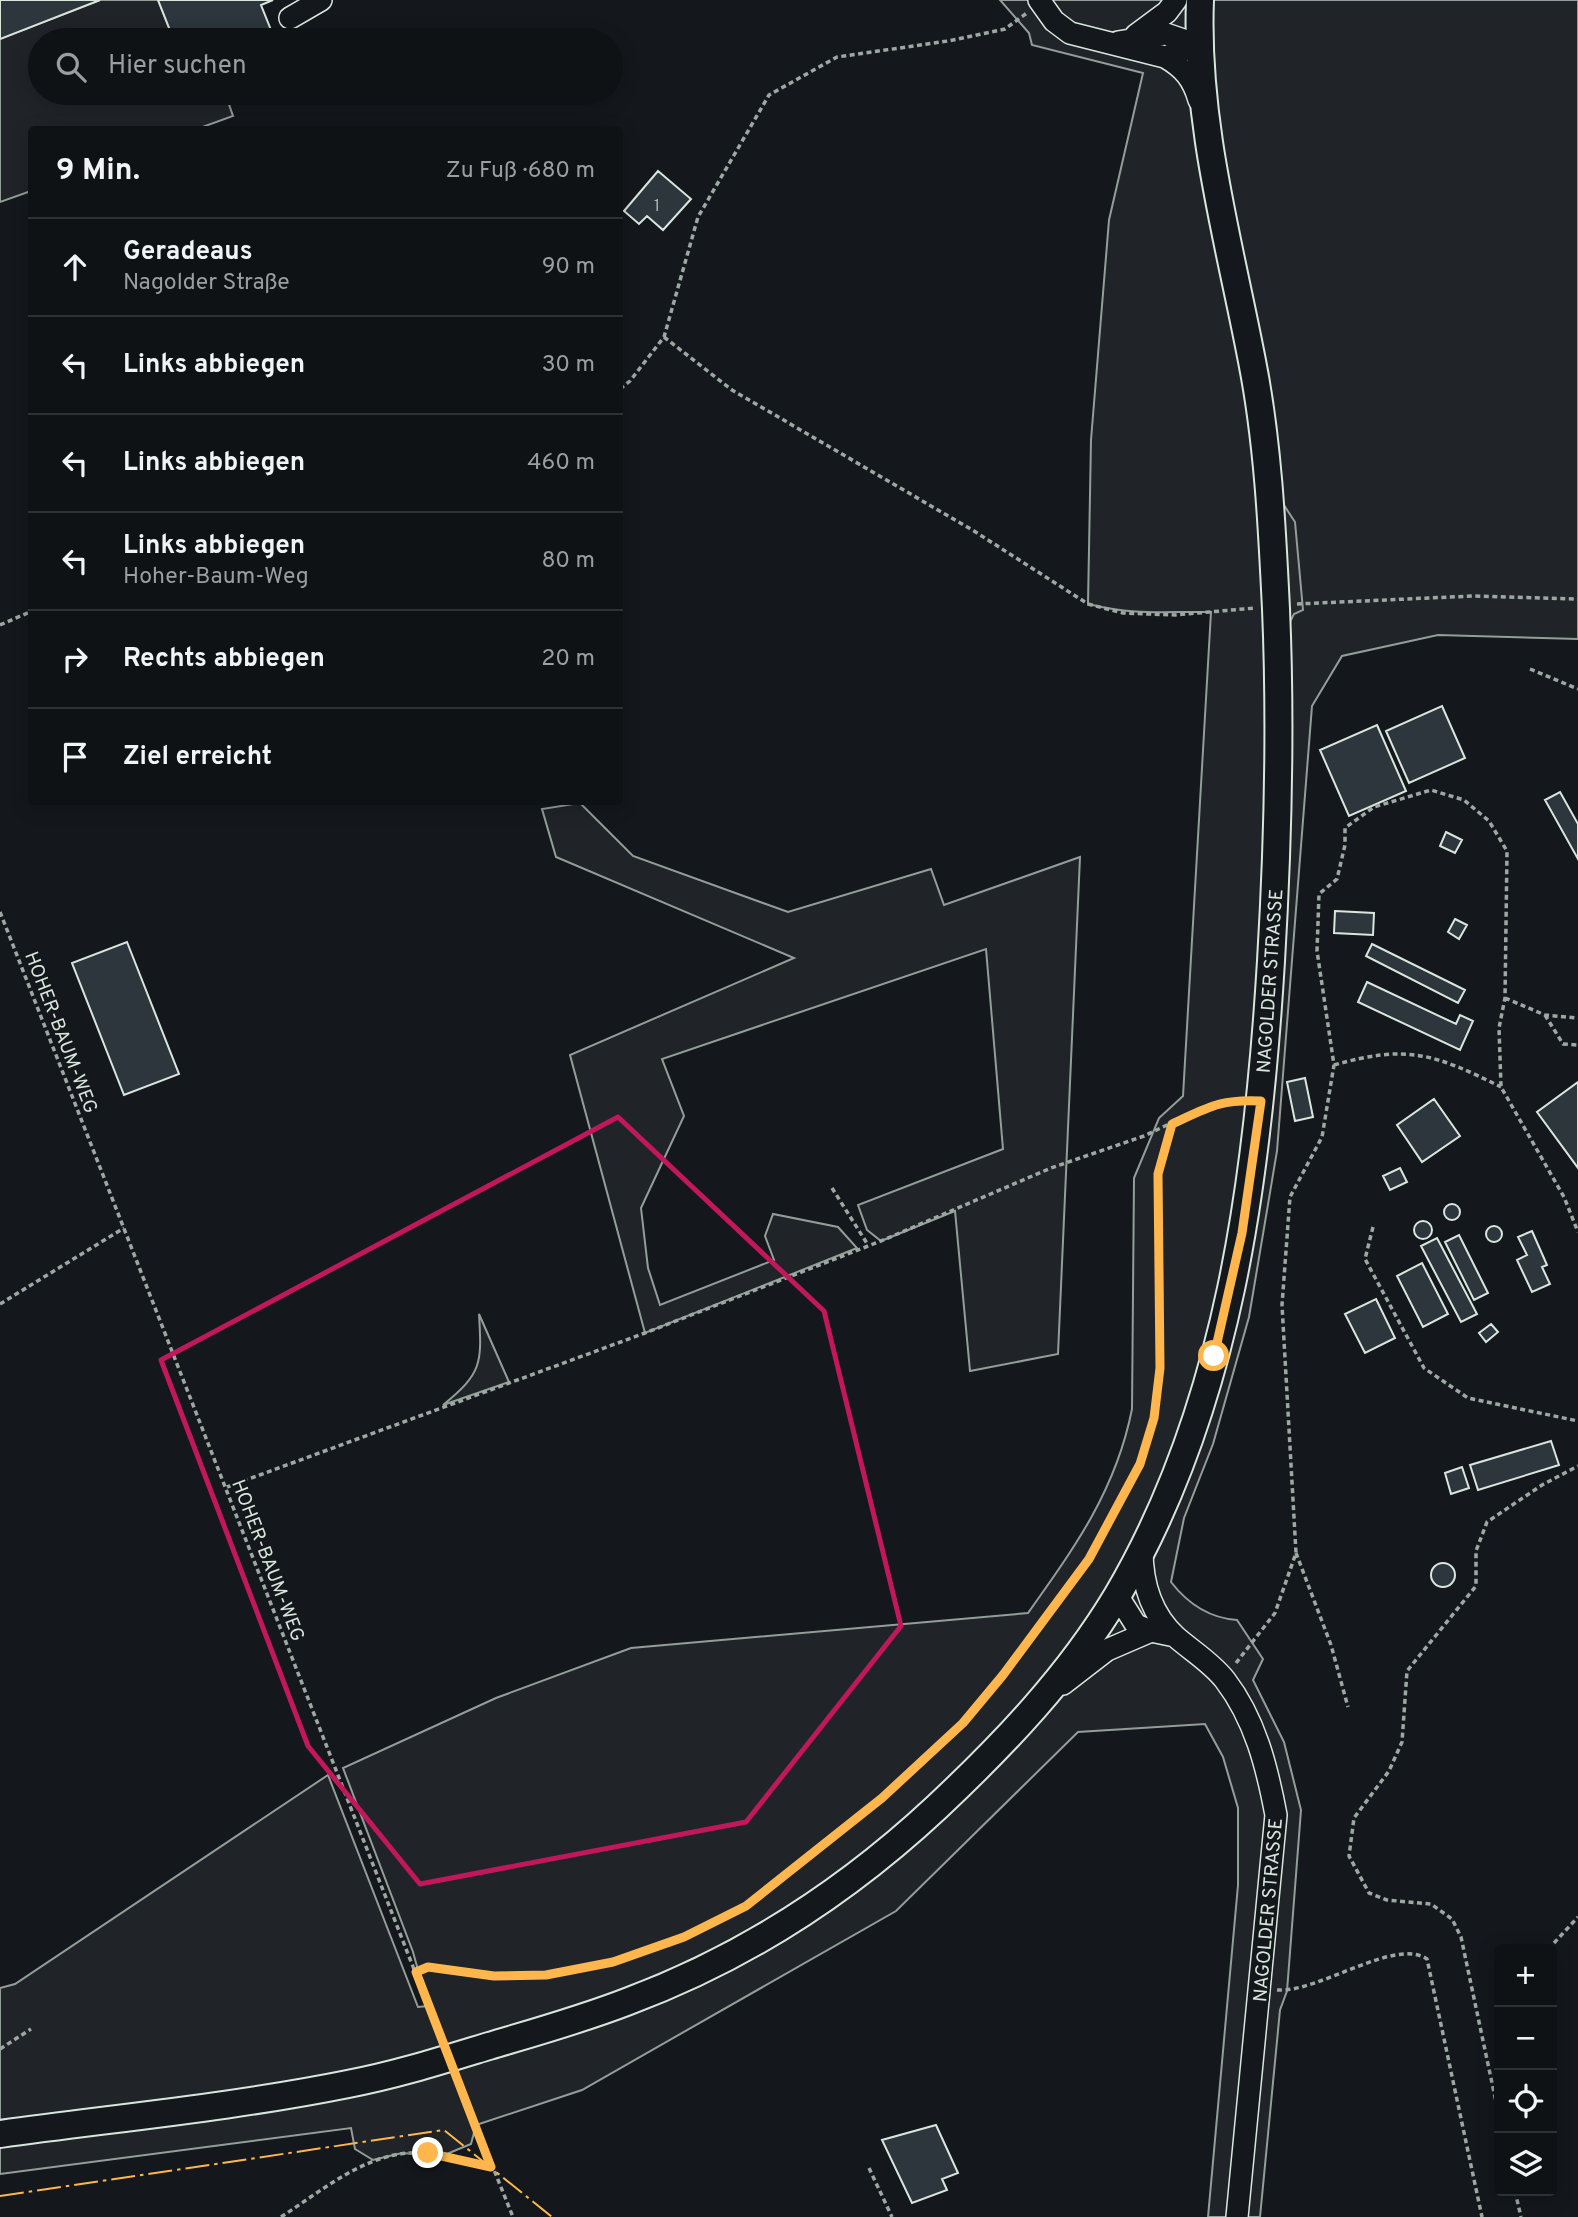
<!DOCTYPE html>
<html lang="de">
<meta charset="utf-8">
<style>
body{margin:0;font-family:Overpass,sans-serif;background:#1d2022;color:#f1f3f6}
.controls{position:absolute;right:21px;bottom:21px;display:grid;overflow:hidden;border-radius:7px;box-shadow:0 4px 18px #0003}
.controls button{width:63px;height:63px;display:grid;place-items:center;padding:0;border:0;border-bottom:2px solid #2f3234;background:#0f1215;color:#f1f3f6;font:35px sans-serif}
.stop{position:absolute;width:21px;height:21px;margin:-16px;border:5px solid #ffb74d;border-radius:50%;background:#fff}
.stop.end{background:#ffb74d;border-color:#fff;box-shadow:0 2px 7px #0008}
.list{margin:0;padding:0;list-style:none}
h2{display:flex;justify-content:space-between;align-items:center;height:91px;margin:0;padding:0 28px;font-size:30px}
h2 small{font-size:23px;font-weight:400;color:#9b9ea0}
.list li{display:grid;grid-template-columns:46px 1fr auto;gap:21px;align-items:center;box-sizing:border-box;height:98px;padding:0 28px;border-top:2px solid #2f3234}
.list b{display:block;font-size:26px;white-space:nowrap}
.list p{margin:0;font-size:23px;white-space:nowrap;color:#9b9ea0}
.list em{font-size:23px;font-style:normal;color:#9b9ea0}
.icon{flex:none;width:38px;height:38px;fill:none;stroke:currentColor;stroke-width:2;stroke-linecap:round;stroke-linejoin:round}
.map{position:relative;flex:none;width:1578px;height:2217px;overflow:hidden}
.search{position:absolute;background:#0f1215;box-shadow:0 4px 18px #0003;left:28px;top:28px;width:595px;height:77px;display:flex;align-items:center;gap:18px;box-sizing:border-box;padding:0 24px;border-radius:38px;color:#9b9ea0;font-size:26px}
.panel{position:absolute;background:#0f1215;box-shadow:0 4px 18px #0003;left:28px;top:126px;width:595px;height:679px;border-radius:7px}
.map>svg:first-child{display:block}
.green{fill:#202428;stroke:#939e99;stroke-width:2}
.parking{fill:#24282b;stroke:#939e99;stroke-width:2}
.building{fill:#2c363c;stroke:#d8e6dc;stroke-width:2}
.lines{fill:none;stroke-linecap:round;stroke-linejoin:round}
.minor-casing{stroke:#d8e6dc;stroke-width:24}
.major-casing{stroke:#d8e6dc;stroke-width:30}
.path{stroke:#9da8a2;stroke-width:3.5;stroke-dasharray:5 3.5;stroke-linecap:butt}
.minor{stroke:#14181c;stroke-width:21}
.major{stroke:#14181c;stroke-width:26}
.path-bridge{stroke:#9da8a2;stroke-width:3.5;stroke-dasharray:5 3.5;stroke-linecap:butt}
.power{stroke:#ffb74d;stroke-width:2;stroke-dasharray:24 5 3.5 5;stroke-linecap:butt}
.route{stroke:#ffb74d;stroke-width:9}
.marked{fill:none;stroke:#c2185b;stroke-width:5;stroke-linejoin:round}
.labels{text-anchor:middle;stroke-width:5;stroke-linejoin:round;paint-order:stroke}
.number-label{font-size:16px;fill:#adbab4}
.street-label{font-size:19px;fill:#d8e6dc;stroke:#14181c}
</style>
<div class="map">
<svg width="1578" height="2217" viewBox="0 0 1578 2217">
<rect width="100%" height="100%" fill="#14181c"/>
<!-- green -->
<path class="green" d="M100 0H158L173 38 40 40V93H175L177 97 188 93H225L233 116 197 129 32 130 31 191 0 202V39Z
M1000 0H1578V639L1438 635 1342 656 1312 706 1277 1151 1249 1317 1213 1444 1184 1518 1171 1582C1188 1604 1209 1618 1237 1620L1263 1659 1253 1680 1284 1742 1301 1810 1287 1991 1280 2010 1260 2217H1208L1238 1885V1808L1223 1757 1205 1724 1078 1732 896 1911 582 2090 476 2125 471 2144 442 2156 402 2153 373 2160 355 2149 351 2128 0 2174V1988L15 1984 328 1775 418 2007 428 2006 413 1952 343 1768 496 1698 631 1648 1028 1613C1075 1547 1116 1490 1132 1409L1134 1178 1159 1118 1183 1096 1211 612C1164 611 1137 616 1088 604L1091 440 1109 220 1143 73 1032 45 1029 33Z
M580 803 633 856 788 912 931 869 944 905 1080 857 1058 1354 970 1371 955 1211 881 1241 867 1230 858 1205 1003 1149 986 949 662 1059 684 1116 641 1208 648 1268 660 1305 774 1260 765 1236 773 1214 838 1227 857 1248 645 1333 570 1055 794 958 556 857 542 809Z
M479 1314 509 1382 443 1405C482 1373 482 1364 479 1314Z"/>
<!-- parking -->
<path class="parking" d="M1278 496 1295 522 1303 610 1294 614 1289 624Z"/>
<!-- building -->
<path class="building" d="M0 0H100L0 39Z
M158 0H273L261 5 275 40H168L173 38Z
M658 171 691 199 663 230 647 216 639 224 624 211Z
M1442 706 1465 758 1409 783 1386 731Z
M1377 725 1406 791 1349 816 1320 750Z
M1560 792 1578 824V859L1545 800Z
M1446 832 1462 840 1455 853 1440 846Z
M1335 911 1374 913 1373 935 1334 933Z
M1455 919 1467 925 1459 939 1448 932Z
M127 942 179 1074 124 1095 72 963Z
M1372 944 1465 990 1458 1003 1366 956Z
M1367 982 1456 1024 1460 1015 1473 1021 1460 1050 1358 1002Z
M1305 1078 1313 1117 1295 1121 1287 1082Z
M1578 1082V1168L1537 1112Z
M1434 1099 1460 1136 1422 1162 1397 1125Z
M1400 1168 1407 1182 1390 1190 1383 1176Z
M1444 1212a8 8 0 1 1 16 0a8 8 0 1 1-16 0Z
M1414 1230a9 9 0 1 1 18 0a9 9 0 1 1-18 0Z
M1486 1234a8 8 0 1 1 16 0a8 8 0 1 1-16 0Z
M1532 1231 1547 1265 1542 1267 1550 1284 1532 1292 1517 1260 1527 1255 1518 1237Z
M1459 1235 1488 1293 1474 1300 1445 1242Z
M1437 1238 1477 1314 1461 1322 1421 1246Z
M1422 1263 1448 1314 1423 1327 1397 1276Z
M1376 1299 1395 1338 1365 1353 1345 1314Z
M1491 1324 1498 1332 1486 1342 1479 1333Z
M1551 1441 1559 1465 1478 1490 1470 1465Z
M1462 1467 1469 1488 1451 1494 1445 1473Z
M1431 1575a12 12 0 1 1 24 0a12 12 0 1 1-24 0Z
M936 2125 958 2173 942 2179 947 2190 912 2203 882 2140Z"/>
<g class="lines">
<defs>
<path id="minor" d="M1039 0 1054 21 1070 33 1165 57 1198 45
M290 18 321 0
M1136 35 1167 12 1176 0
M1118 42 1166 34 1198 45
M1165 57C1184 68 1193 79 1199 100
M1142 1550C1142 1584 1151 1614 1176 1637 1192 1651 1212 1663 1225 1680 1255 1719 1267 1767 1276 1815L1237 2217
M1117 1595 1136 1625 1151 1631
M1063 1684 1107 1650 1151 1631 1175 1636"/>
<path id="major" d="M0 2134C116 2118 234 2107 348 2084 396 2075 443 2060 489 2046 536 2032 583 2019 629 2001 744 1958 847 1891 937 1807 1004 1744 1069 1676 1117 1596 1229 1406 1258 1177 1271 961 1278 844 1281 726 1276 609 1272 527 1268 442 1252 361 1229 241 1195 123 1200 0"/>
</defs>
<!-- minor casing -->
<use href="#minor" class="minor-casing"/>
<!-- major casing -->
<use href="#major" class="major-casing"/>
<!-- path -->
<path class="path" d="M664 337 732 390 974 531 1088 604 1123 613 1175 615 1255 608
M620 389 630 381 664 337 698 217 769 95 837 57 948 41 1005 29 1027 13
M1297 604 1473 596 1578 599
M0 625 32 611
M1530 669 1578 689
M0 912 428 2005
M1505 998 1545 1015 1578 1018
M1545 1015 1563 1044 1578 1045
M1334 1065C1407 1044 1435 1054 1501 1087
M832 1188 868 1245
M1373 1227 1365 1259 1424 1368 1468 1398 1578 1421
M0 1304 124 1228
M227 1487 645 1333 881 1241 1051 1168 1144 1136 1209 1105 1238 1100
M1296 1553 1331 1645 1348 1707
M1236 1663 1275 1613 1296 1553 1282 1305 1290 1197 1322 1137 1334 1065 1317 951 1319 894 1337 879 1345 845V828L1374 807 1431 790 1464 800 1489 821 1507 851 1505 998 1499 1028 1501 1087 1564 1197 1578 1232
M1554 1943 1578 1917
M416 1972 428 1967 493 1976 546 1975 613 1962 684 1937 746 1906 882 1798 963 1723 1022 1650 1089 1559 1140 1464 1154 1418 1160 1368 1158 1174 1172 1124
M1277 1990C1319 1993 1394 1937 1427 1959L1482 2217
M0 2049 31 2029
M469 2108 513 2217
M1499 2116 1461 1937 1452 1919 1431 1904 1387 1900 1369 1893 1349 1856 1354 1818 1389 1771 1402 1742 1407 1671 1476 1586V1551L1487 1522 1542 1485 1578 1466
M869 2168 892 2217
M1515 2191 1521 2217
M281 2217C326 2188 371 2148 427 2153 449 2155 470 2163 491 2167"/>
<!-- minor -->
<use href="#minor" class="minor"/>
<!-- major -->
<use href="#major" class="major"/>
<!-- path-bridge -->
<path class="path-bridge" d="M428 2005 469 2108"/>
<!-- power -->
<path class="power" d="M0 2196 444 2130 552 2217"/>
</g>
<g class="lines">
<!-- route -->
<path class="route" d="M428 2153 491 2167 416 1972 428 1967 494 1976 546 1975 613 1962 684 1937 746 1906 882 1798 963 1723 1003 1675 1089 1559 1140 1464 1154 1418 1160 1368 1158 1174 1172 1124C1209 1107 1220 1099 1261 1101L1242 1233 1214 1356"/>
</g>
<!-- marked area -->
<path class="marked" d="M618 1117 824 1311 901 1626 746 1822 420 1884 308 1746 161 1360Z"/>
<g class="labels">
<!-- number labels -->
<g class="number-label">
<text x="657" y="211">1</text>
</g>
<!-- street labels -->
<g class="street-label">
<text transform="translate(1269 981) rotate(-86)" y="7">NAGOLDER STRASSE</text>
<text transform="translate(62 1032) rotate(69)" y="7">HOHER-BAUM-WEG</text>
<text transform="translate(269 1560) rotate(69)" y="7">HOHER-BAUM-WEG</text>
<text transform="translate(1267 1910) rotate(-85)" y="7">NAGOLDER STRASSE</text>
</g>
</g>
</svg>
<div class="controls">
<button>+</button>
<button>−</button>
<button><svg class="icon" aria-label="locate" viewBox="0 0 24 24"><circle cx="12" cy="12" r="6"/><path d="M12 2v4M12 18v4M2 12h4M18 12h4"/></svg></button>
<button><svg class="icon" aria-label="layers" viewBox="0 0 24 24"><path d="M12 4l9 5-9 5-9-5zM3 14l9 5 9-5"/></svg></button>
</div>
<div class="stop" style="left:1214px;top:1356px"></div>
<div class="stop end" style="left:428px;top:2153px"></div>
<div class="search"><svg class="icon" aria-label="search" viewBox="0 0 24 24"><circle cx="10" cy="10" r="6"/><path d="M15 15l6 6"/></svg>Hier suchen</div>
<section class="panel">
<h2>9 Min.<small>Zu Fuß · 680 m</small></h2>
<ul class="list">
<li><svg class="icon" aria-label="ahead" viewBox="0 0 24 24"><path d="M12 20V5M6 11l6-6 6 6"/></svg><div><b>Geradeaus</b><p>Nagolder Straße</p></div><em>90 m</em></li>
<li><svg class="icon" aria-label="left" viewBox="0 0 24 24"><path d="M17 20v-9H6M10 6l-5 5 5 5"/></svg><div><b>Links abbiegen</b></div><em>30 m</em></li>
<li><svg class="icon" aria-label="left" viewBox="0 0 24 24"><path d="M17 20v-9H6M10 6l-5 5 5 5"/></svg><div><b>Links abbiegen</b></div><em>460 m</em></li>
<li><svg class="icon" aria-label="left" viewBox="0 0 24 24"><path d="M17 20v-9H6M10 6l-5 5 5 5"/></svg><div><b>Links abbiegen</b><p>Hoher-Baum-Weg</p></div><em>80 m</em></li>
<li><svg class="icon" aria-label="right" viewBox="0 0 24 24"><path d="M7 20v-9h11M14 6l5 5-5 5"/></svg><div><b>Rechts abbiegen</b></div><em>20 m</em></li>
<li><svg class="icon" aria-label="arrive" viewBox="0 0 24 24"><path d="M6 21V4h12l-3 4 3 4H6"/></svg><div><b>Ziel erreicht</b></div></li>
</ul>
</section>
</div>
